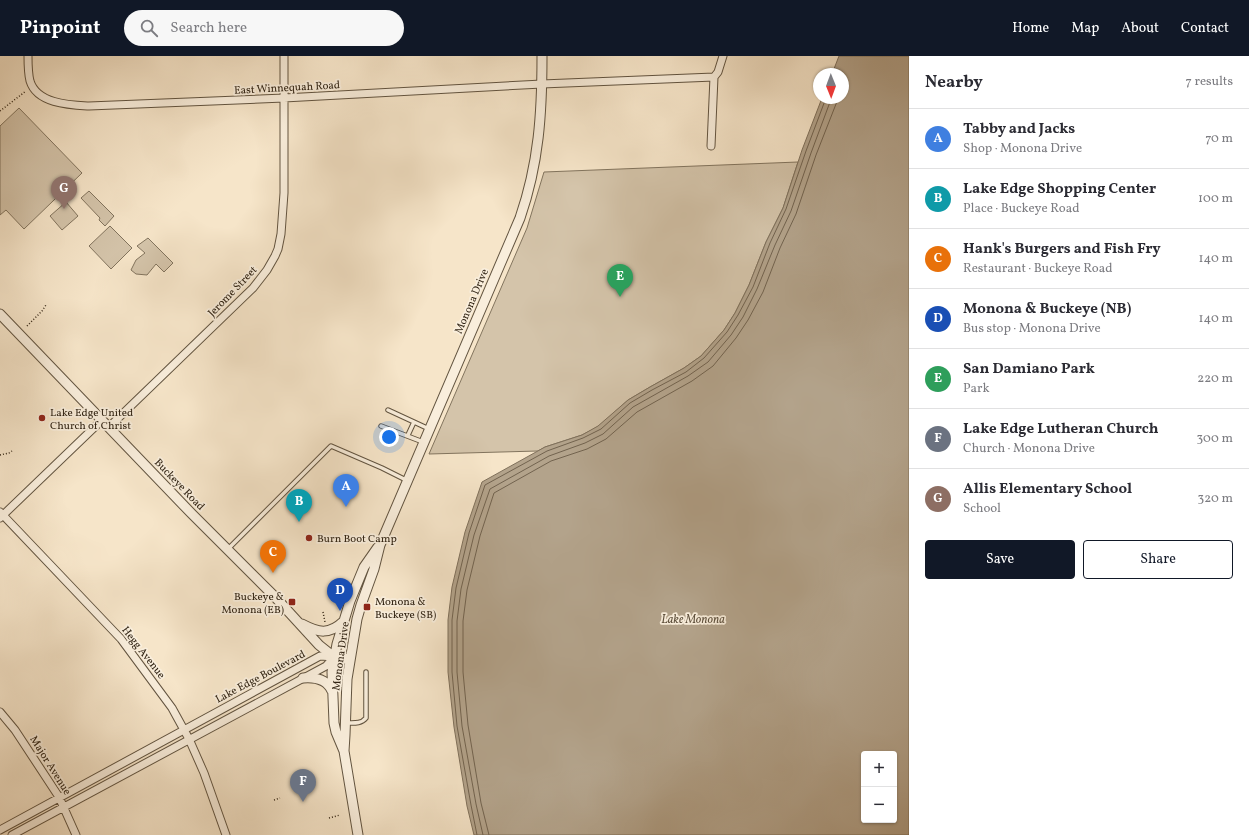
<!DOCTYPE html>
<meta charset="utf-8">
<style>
body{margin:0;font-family:Vollkorn,serif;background:#f7f7f7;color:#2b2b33}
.controls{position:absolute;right:12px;bottom:12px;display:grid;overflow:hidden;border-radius:4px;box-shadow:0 1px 3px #0004}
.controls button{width:36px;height:36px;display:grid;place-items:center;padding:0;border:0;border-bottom:1px solid #e1e1e2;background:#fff;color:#2b2b33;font:20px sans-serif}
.compass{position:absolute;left:813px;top:12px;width:36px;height:36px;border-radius:50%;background:#fff;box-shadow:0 1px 3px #0004;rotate:179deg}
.you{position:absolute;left:389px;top:381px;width:14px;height:14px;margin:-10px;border:3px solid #fff;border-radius:50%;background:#1a73e8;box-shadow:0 0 0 6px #1a73e833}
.badge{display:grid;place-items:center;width:26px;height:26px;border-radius:50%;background:#111827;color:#fff;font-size:13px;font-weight:700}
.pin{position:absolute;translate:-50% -33px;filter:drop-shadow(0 1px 2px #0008)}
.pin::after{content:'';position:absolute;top:21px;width:14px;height:12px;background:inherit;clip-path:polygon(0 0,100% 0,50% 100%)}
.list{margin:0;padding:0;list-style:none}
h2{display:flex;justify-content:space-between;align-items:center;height:52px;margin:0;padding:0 16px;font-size:17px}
h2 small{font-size:13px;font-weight:400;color:#7c7c81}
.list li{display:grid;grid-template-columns:26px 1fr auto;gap:12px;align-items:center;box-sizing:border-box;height:60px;padding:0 16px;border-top:1px solid #e1e1e2}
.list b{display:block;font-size:15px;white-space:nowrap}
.list p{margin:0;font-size:13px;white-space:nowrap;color:#7c7c81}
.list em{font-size:13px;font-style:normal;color:#7c7c81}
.actions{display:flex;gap:8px;padding:12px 16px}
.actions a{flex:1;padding:9px 0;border:1px solid #111827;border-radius:4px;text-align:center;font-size:14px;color:#111827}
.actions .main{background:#111827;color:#fff}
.icon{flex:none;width:22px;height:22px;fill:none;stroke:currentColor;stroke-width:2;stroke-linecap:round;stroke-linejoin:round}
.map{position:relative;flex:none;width:909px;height:779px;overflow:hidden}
header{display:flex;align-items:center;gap:24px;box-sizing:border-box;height:56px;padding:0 20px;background:#111827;color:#fff}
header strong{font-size:19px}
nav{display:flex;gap:22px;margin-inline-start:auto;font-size:14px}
.search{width:280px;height:36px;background:#f7f7f7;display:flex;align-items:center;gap:10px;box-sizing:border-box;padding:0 14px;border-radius:22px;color:#7c7c81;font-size:15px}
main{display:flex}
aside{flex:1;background:#fff}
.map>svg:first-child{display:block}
.green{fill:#d4c4aa;stroke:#82745e}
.water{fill:#b3a38b;stroke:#7f705b;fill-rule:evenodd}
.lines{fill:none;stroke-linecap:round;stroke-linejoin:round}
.shore{stroke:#72634f;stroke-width:1}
.service-casing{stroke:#625440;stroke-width:5.5}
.minor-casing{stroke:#625440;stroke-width:9}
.tertiary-casing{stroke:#625440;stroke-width:11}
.path{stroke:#302313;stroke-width:1.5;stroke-dasharray:1 2;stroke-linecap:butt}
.service{stroke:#f9eedc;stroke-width:3.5}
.minor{stroke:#f9eedc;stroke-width:7}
.tertiary{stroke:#f9eedc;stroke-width:9}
.poi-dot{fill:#8f2418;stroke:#f9eedc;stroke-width:1.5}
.labels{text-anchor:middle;stroke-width:3.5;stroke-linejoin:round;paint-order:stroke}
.street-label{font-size:11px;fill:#302313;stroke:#f9eedc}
.poi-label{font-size:11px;fill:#302313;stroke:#f9eedc;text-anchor:start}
.water-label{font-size:12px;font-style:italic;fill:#5e503d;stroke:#f9eedc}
</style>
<header>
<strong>Pinpoint</strong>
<div class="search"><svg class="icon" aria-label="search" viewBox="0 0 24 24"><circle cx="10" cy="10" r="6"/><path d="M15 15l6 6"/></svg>Search here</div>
<nav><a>Home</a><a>Map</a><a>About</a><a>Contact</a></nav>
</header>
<main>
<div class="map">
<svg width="909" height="779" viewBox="0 0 909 779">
<rect width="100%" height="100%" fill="#f6e5c9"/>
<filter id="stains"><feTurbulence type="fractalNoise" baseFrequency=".005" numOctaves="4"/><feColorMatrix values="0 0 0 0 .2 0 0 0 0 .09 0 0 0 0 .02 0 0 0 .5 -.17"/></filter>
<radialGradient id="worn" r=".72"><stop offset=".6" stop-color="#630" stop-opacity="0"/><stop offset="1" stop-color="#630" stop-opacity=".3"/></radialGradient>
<!-- green -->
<path class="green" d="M19 52 82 117 24 173 6 154 0 159V70Z
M798 106 783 152 766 186 749 229 735 257 724 274 701 300 684 312 650 331 628 344 599 370 582 379 545 391 538 395 429 398 527 172 544 116Z
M89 135 114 160 105 170 99 164 100 162 81 142Z
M66 146 78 160 62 174 50 160Z
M110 170 132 192 111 213 89 190Z
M148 182 173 207 164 216 156 208 147 219 136 218 131 214 136 204 145 197 137 190Z"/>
<!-- water -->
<path class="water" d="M839 0H909V779H474L467 750 454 671 448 616V564L452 531 465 476 482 426 545 391 582 379 598 370 628 344 650 331 684 312 701 300 724 274 735 257 749 229 766 186 783 152 802 94 822 42H843V18H832ZM864 698H894V764H864Z"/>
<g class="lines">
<!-- shore -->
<path class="shore" d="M477 779 471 749 457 670 452 616V564L456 532 469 477 485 429 547 395 583 382 601 373 630 347 652 334 686 316 704 302 727 276 738 259 753 231 770 187 786 153 806 95 826 42
M483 779 476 748 462 670 457 616V565L461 533 474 479 490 433 549 400 585 387 603 378 633 351 688 320 708 306 731 279 743 261 757 233 775 189 791 155 811 97 830 46 831 42
M489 779 481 747 468 669 463 616V565L467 534 480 480 494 437 551 405 587 393 606 383 637 356 692 325 713 310 736 282 748 264 763 236 780 192 796 158 816 99 836 48 837 42"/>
<defs>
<path id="service" d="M388 354 414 366 408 379
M414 366 429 373
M381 370 423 386
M228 493 331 390 382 412 406 424
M347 667C354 667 361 668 366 662V616"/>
<path id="minor" d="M28 0C28 8 28 17 30 25 37 48 70 49 89 50L284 42 542 28 714 21 718 16 723 0
M711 90 714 21
M109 371 253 232 267 214 275 200 278 193 281 178 284 137V0
M0 456 121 583 172 652 189 683 204 717 226 779
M0 462 102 364
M0 656 15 674 59 741 76 779
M0 774 320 600 334 601
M12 779 326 610 334 601"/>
<path id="tertiary" d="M0 258 191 457 276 542 319 589 334 601 350 603
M302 568C319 577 329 579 344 565
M303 622C315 621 327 623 332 635
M344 695 345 679 347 623 357 563 361 549 374 513 380 489 520 162C539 107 542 57 542 0
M358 779 344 695 336 676 334 667 332 616 337 588 350 545 364 511 378 491"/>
</defs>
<!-- service casing -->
<use href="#service" class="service-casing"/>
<!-- minor casing -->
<use href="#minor" class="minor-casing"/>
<!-- tertiary casing -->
<use href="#tertiary" class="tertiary-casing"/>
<!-- path -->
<path class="path" d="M0 55 26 35
M27 270 42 255 46 249
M0 399 9 397 12 395
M323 556 325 566
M274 744 280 742
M329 762 340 759"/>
<!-- service -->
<use href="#service" class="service"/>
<!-- minor -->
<use href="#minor" class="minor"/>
<!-- tertiary -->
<use href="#tertiary" class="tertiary"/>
</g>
<!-- markers -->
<g class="poi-dot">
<circle cx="42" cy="362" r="4"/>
<circle cx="309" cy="482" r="4"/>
<rect x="288" y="542" width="8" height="8" rx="2"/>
<rect x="363" y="547" width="8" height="8" rx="2"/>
</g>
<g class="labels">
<!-- street labels -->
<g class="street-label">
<text transform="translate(287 31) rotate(-3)" y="4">East Winnequah Road</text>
<text transform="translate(232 235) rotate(-46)" y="4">Jerome Street</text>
<text transform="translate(471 245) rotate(-67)" y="4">Monona Drive</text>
<text transform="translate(180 428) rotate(46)" y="4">Buckeye Road</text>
<text transform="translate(144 596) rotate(52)" y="4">Hegg Avenue</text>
<text transform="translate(340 600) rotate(-82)" y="4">Monona Drive</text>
<text transform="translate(260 620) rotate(-28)" y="4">Lake Edge Boulevard</text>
<text transform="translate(51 709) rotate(58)" y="4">Major Avenue</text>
</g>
<!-- poi labels -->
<g class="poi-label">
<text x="50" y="360">Lake Edge United<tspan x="50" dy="13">Church of Christ</tspan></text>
<text x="317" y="486">Burn Boot Camp</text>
<text x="284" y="544" text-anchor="end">Buckeye &amp;<tspan x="284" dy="13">Monona (EB)</tspan></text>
<text x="375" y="549">Monona &amp;<tspan x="375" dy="13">Buckeye (SB)</tspan></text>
</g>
<!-- water labels -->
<g class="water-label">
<text x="693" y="567">Lake Monona</text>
</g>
</g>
<rect width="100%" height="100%" filter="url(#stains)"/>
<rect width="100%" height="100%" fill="url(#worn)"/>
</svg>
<div class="controls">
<button>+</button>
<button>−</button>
</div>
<svg class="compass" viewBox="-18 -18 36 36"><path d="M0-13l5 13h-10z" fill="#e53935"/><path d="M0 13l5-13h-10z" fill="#7c7c81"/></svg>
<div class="you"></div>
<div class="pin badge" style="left:346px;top:451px;background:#3f7fe0">A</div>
<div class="pin badge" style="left:299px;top:466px;background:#0f9aa8">B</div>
<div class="pin badge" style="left:273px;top:517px;background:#e8710a">C</div>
<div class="pin badge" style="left:340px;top:555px;background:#1a4fb4">D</div>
<div class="pin badge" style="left:620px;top:241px;background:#2e9e5b">E</div>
<div class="pin badge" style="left:303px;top:746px;background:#6b7280">F</div>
<div class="pin badge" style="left:64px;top:153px;background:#8d6e63">G</div>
</div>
<aside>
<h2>Nearby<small>7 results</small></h2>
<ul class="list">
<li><span class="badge" style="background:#3f7fe0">A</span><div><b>Tabby and Jacks</b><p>Shop · Monona Drive</p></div><em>70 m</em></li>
<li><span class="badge" style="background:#0f9aa8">B</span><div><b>Lake Edge Shopping Center</b><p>Place · Buckeye Road</p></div><em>100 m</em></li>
<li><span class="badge" style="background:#e8710a">C</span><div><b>Hank's Burgers and Fish Fry</b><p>Restaurant · Buckeye Road</p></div><em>140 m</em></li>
<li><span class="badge" style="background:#1a4fb4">D</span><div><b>Monona &amp; Buckeye (NB)</b><p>Bus stop · Monona Drive</p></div><em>140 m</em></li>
<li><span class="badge" style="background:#2e9e5b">E</span><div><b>San Damiano Park</b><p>Park</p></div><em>220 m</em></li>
<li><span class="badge" style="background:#6b7280">F</span><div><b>Lake Edge Lutheran Church</b><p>Church · Monona Drive</p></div><em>300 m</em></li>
<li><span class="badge" style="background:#8d6e63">G</span><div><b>Allis Elementary School</b><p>School</p></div><em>320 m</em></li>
</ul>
<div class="actions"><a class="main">Save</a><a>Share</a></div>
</aside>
</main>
